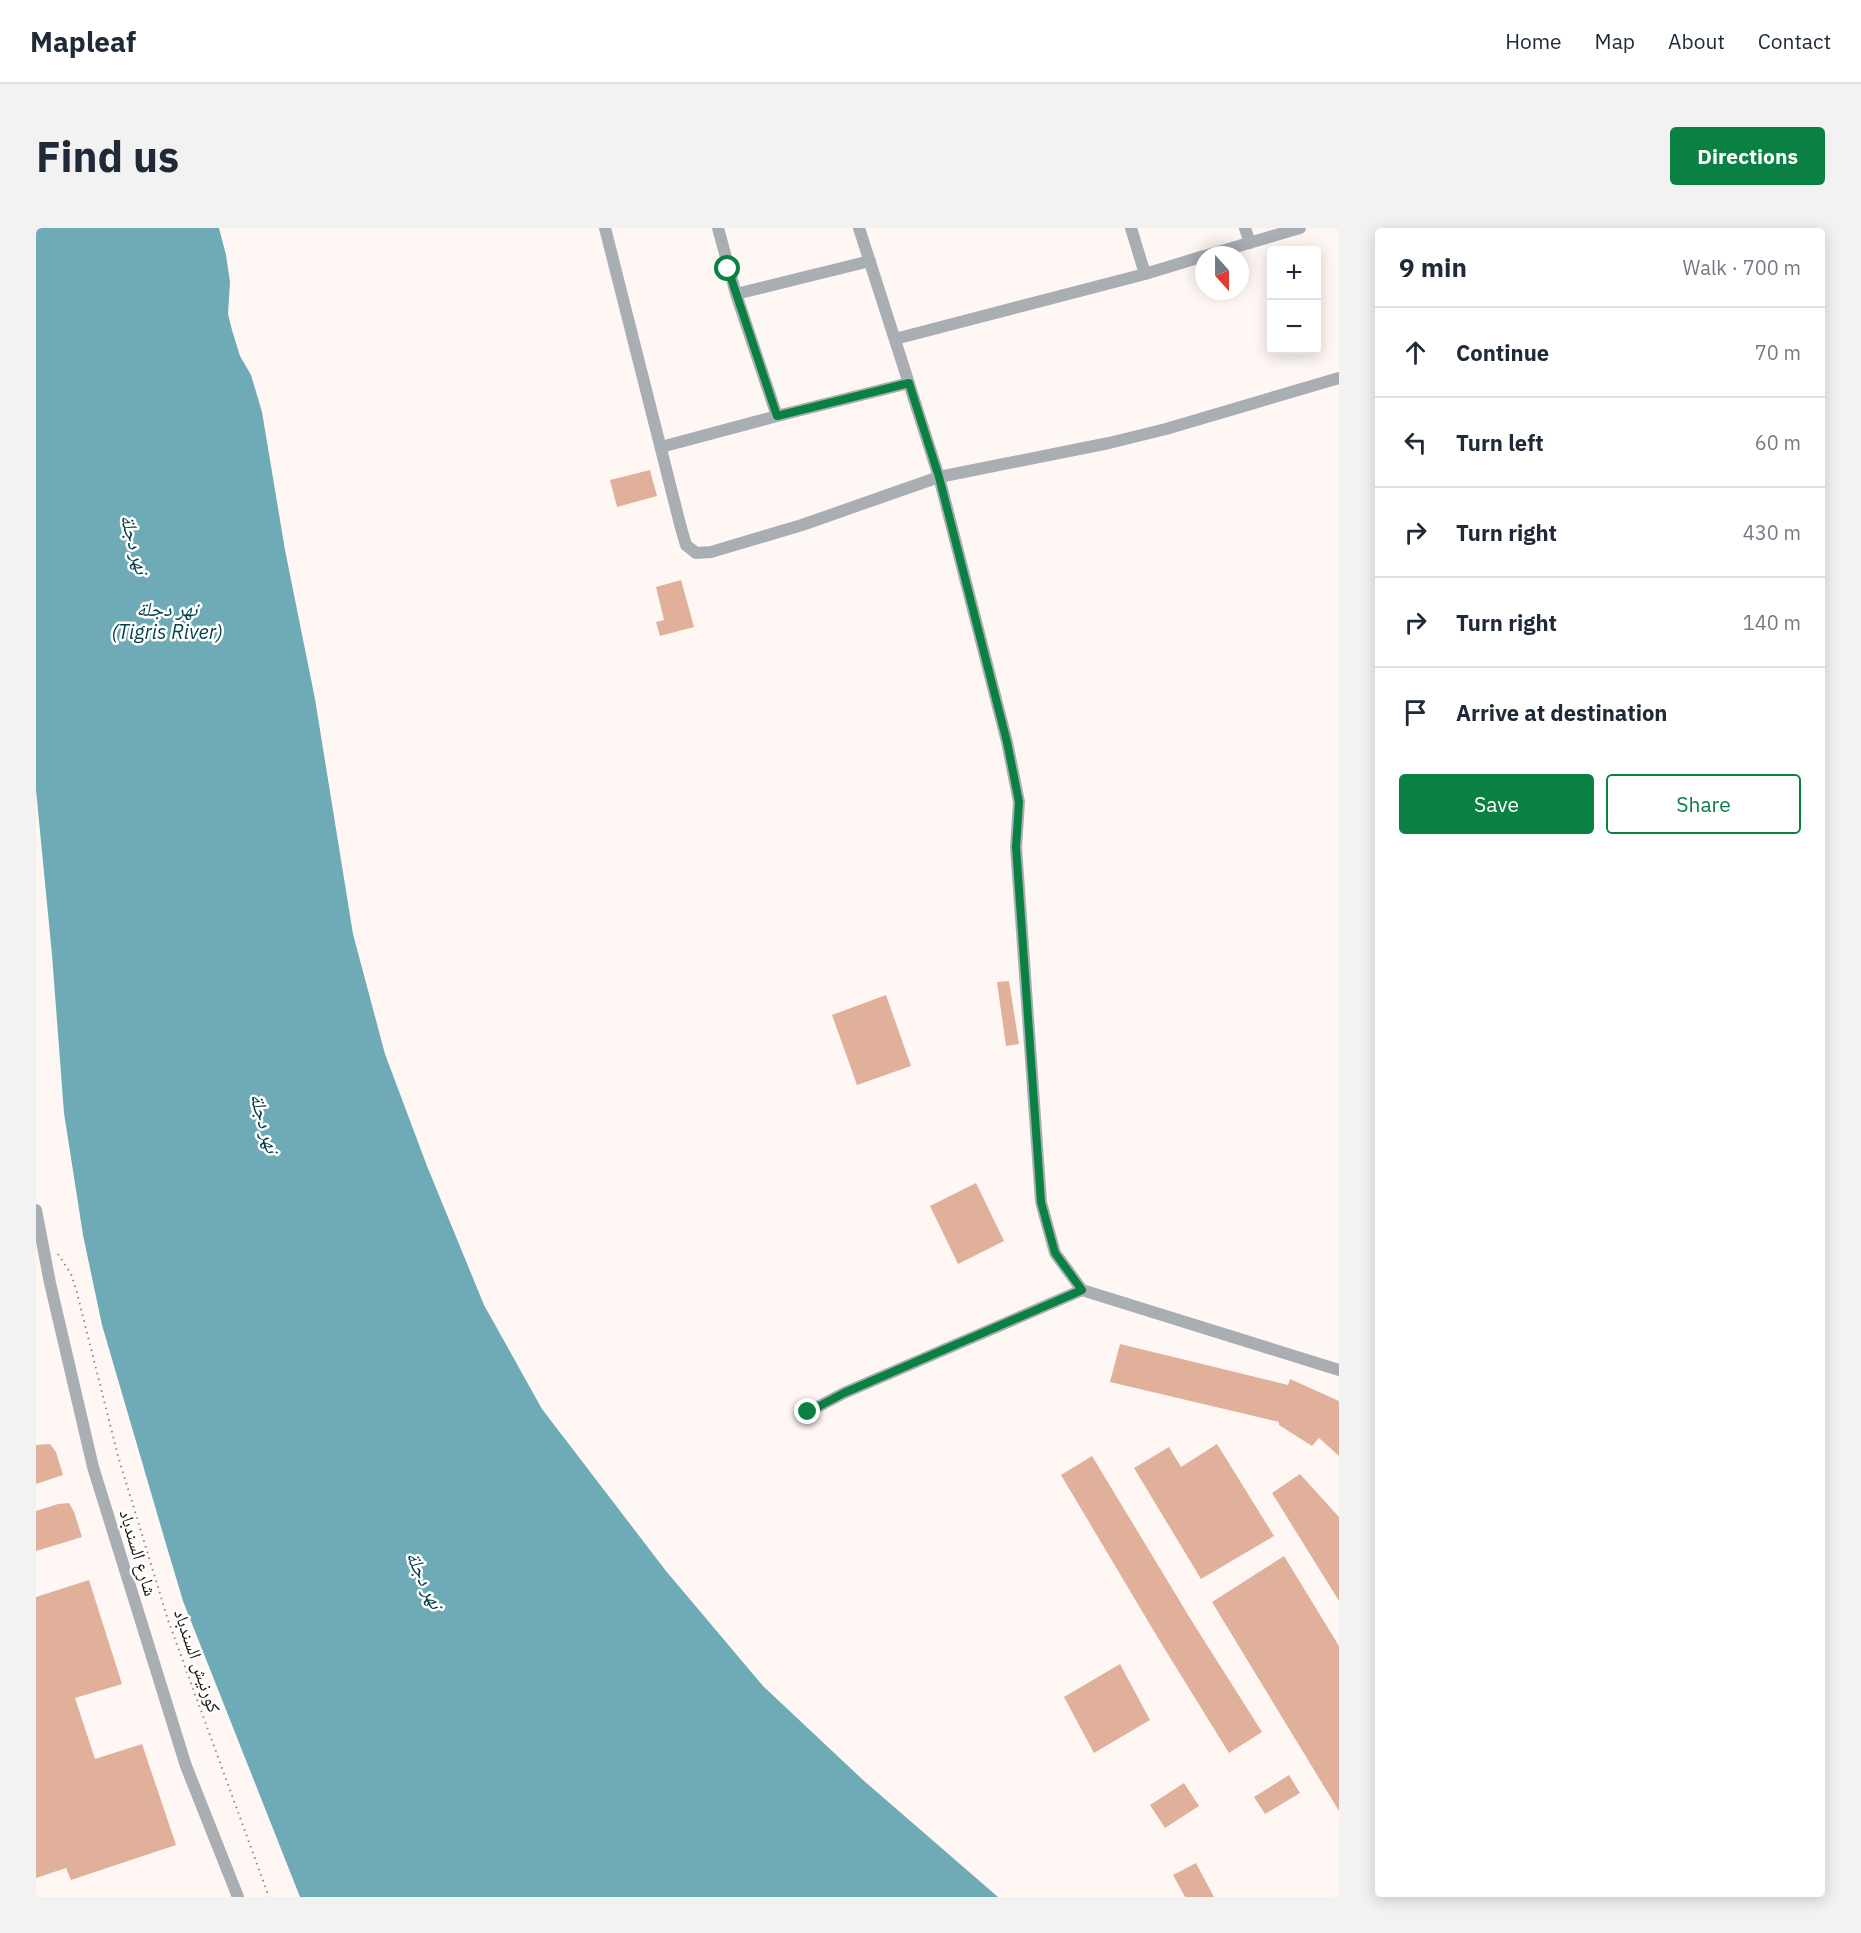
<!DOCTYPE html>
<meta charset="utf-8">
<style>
body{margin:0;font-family:"IBM Plex Sans","Noto Naskh Arabic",sans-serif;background:#f2f2f3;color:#1f2937}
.controls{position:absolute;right:18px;top:18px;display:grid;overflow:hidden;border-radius:6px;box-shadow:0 3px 15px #0003}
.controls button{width:54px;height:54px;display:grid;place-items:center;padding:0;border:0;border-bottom:2px solid #e0e1e3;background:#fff;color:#1f2937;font:30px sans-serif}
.compass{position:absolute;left:1159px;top:18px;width:54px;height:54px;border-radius:50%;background:#fff;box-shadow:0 3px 15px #0003;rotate:159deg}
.stop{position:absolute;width:18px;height:18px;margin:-14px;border:4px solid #0b8043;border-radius:50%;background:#fff}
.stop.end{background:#0b8043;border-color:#fff;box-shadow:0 2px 6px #0008}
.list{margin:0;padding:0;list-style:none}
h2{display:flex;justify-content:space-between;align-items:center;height:78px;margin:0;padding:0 24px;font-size:26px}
h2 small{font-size:20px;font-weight:400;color:#747a83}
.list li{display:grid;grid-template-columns:39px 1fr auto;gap:18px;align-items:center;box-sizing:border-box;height:90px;padding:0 24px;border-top:2px solid #e0e1e3}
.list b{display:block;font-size:22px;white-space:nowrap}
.list em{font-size:20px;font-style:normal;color:#747a83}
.actions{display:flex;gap:12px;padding:18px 24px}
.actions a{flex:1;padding:14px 0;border:2px solid #0b8043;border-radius:6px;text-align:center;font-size:21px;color:#0b8043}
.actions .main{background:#0b8043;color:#fff}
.icon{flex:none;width:33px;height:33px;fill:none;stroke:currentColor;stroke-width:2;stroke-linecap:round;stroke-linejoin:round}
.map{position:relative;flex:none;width:1303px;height:1669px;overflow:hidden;border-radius:6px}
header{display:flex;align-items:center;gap:36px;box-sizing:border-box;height:84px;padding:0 30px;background:#fff;border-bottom:2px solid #e0e1e3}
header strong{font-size:28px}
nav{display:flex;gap:33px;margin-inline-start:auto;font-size:21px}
.intro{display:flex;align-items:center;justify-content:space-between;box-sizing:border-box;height:144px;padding:0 36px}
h1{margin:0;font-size:42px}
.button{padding:15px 27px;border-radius:6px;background:#0b8043;color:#fff;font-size:21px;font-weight:700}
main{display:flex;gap:36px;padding:0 36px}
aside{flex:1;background:#fff;border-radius:6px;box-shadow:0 3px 15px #0003}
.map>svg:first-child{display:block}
.water{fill:#6fabb6}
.building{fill:#e1b09b}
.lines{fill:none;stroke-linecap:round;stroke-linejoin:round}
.path{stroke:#918b88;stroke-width:2;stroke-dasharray:1.5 4.5;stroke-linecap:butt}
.minor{stroke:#a9aeb3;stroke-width:12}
.route{stroke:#0b8043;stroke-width:8}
.labels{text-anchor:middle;stroke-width:5;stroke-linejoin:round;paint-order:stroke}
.street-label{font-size:18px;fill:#181310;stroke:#fff}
.water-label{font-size:20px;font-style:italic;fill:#064149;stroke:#fff}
</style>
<header>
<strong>Mapleaf</strong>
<nav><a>Home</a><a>Map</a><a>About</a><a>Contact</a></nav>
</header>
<div class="intro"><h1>Find us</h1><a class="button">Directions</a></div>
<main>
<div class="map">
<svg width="1303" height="1669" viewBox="0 0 1303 1669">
<rect width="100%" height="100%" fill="#fef7f4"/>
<!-- water -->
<path class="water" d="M0 0H183L190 27 194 54 192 86 196 102 204 128 215 147 226 184 249 322 279 471 317 706 349 826 391 938 448 1077 506 1181 630 1343 727 1458 827 1552 962 1669H264L147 1373 130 1316 66 1097 47 1007 28 885 16 727 0 562Z"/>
<!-- building -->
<path class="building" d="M614 242 621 268 581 279 574 252Z
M645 352 658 399 624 408 620 394 628 392 620 359Z
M973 753 983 816 970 818 961 754Z
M850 767 875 838 821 857 796 787Z
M940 955 968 1013 922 1036 894 978Z
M1084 1116 1252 1157 1254 1151 1303 1173V1228L1283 1210 1276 1218 1243 1197V1194L1074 1154Z
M14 1216 20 1224 27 1247 0 1256V1217Z
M1181 1216 1238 1308 1165 1351 1098 1240 1133 1219 1145 1239Z
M1056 1228 1157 1395 1226 1504 1193 1525 1125 1415 1025 1247Z
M1264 1246 1303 1289V1373L1236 1265Z
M33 1275 38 1284 46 1309 0 1323V1283L22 1276Z
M1248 1328 1303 1418V1583L1176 1374Z
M53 1352 86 1456 39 1470 59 1531 106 1516 140 1617 35 1652 30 1640 0 1650V1369Z
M1084 1436 1114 1492 1058 1525 1028 1469Z
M1253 1547 1264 1565 1229 1586 1218 1569Z
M1148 1555 1163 1578 1129 1600 1114 1577Z
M1160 1635 1178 1669H1149L1137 1647Z"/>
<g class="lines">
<!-- path -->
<path class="path" d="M22 1026 35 1046 40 1061 82 1228 132 1392 233 1669"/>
<!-- minor -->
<path class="minor" d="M569 0 645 300 650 317 660 325 675 324 766 297 903 249 1073 215 1130 201 1303 150
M682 0 700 66 741 188
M823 0 903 249 971 514 983 574 980 619 1005 974 1019 1025 1046 1062 1303 1142
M1095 0 1109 46
M1209 0 1214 15
M1172 27 1264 0
M700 66 834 33
M859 111 1109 46 1168 28
M625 219 741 188 873 155
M0 982 14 1055 57 1239 150 1538 202 1669
M772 1184 808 1165 1046 1062"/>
</g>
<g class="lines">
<!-- route -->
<path class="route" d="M692 41 741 188 873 155 903 249 971 514 983 574 980 619 1005 974 1019 1025 1046 1062 808 1165 772 1184"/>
</g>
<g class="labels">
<!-- street labels -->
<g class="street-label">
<text transform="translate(102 1325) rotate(73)" y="6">شارع السندباد</text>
<text transform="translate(161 1433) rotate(71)" y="6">كورنيش السندباد</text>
</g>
<!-- water labels -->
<g class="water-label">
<text transform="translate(99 316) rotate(75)" y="7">نهر دجلة</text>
<text x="131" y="388">نهر دجلة<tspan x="131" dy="23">(Tigris River)</tspan></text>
<text transform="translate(229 895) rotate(74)" y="7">نهر دجلة</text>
<text transform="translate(389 1352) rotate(65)" y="7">نهر دجلة</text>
</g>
</g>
</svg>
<div class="controls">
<button>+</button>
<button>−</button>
</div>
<svg class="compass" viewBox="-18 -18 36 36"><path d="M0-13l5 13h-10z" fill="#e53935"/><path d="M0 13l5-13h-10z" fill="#747a83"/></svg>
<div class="stop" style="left:692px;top:41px"></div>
<div class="stop end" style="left:772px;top:1184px"></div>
</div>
<aside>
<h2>9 min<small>Walk · 700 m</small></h2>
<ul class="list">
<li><svg class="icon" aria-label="ahead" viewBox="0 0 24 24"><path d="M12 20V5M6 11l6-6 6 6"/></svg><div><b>Continue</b></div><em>70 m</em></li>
<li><svg class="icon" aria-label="left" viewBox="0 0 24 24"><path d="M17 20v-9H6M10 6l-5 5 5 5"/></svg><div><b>Turn left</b></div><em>60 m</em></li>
<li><svg class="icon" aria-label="right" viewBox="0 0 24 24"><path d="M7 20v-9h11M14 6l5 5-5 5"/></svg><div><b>Turn right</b></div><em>430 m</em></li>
<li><svg class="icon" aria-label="right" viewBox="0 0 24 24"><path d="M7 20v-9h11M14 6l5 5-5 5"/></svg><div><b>Turn right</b></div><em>140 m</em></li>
<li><svg class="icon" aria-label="arrive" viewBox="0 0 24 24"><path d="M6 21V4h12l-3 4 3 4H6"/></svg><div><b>Arrive at destination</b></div></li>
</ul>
<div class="actions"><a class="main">Save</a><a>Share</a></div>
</aside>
</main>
